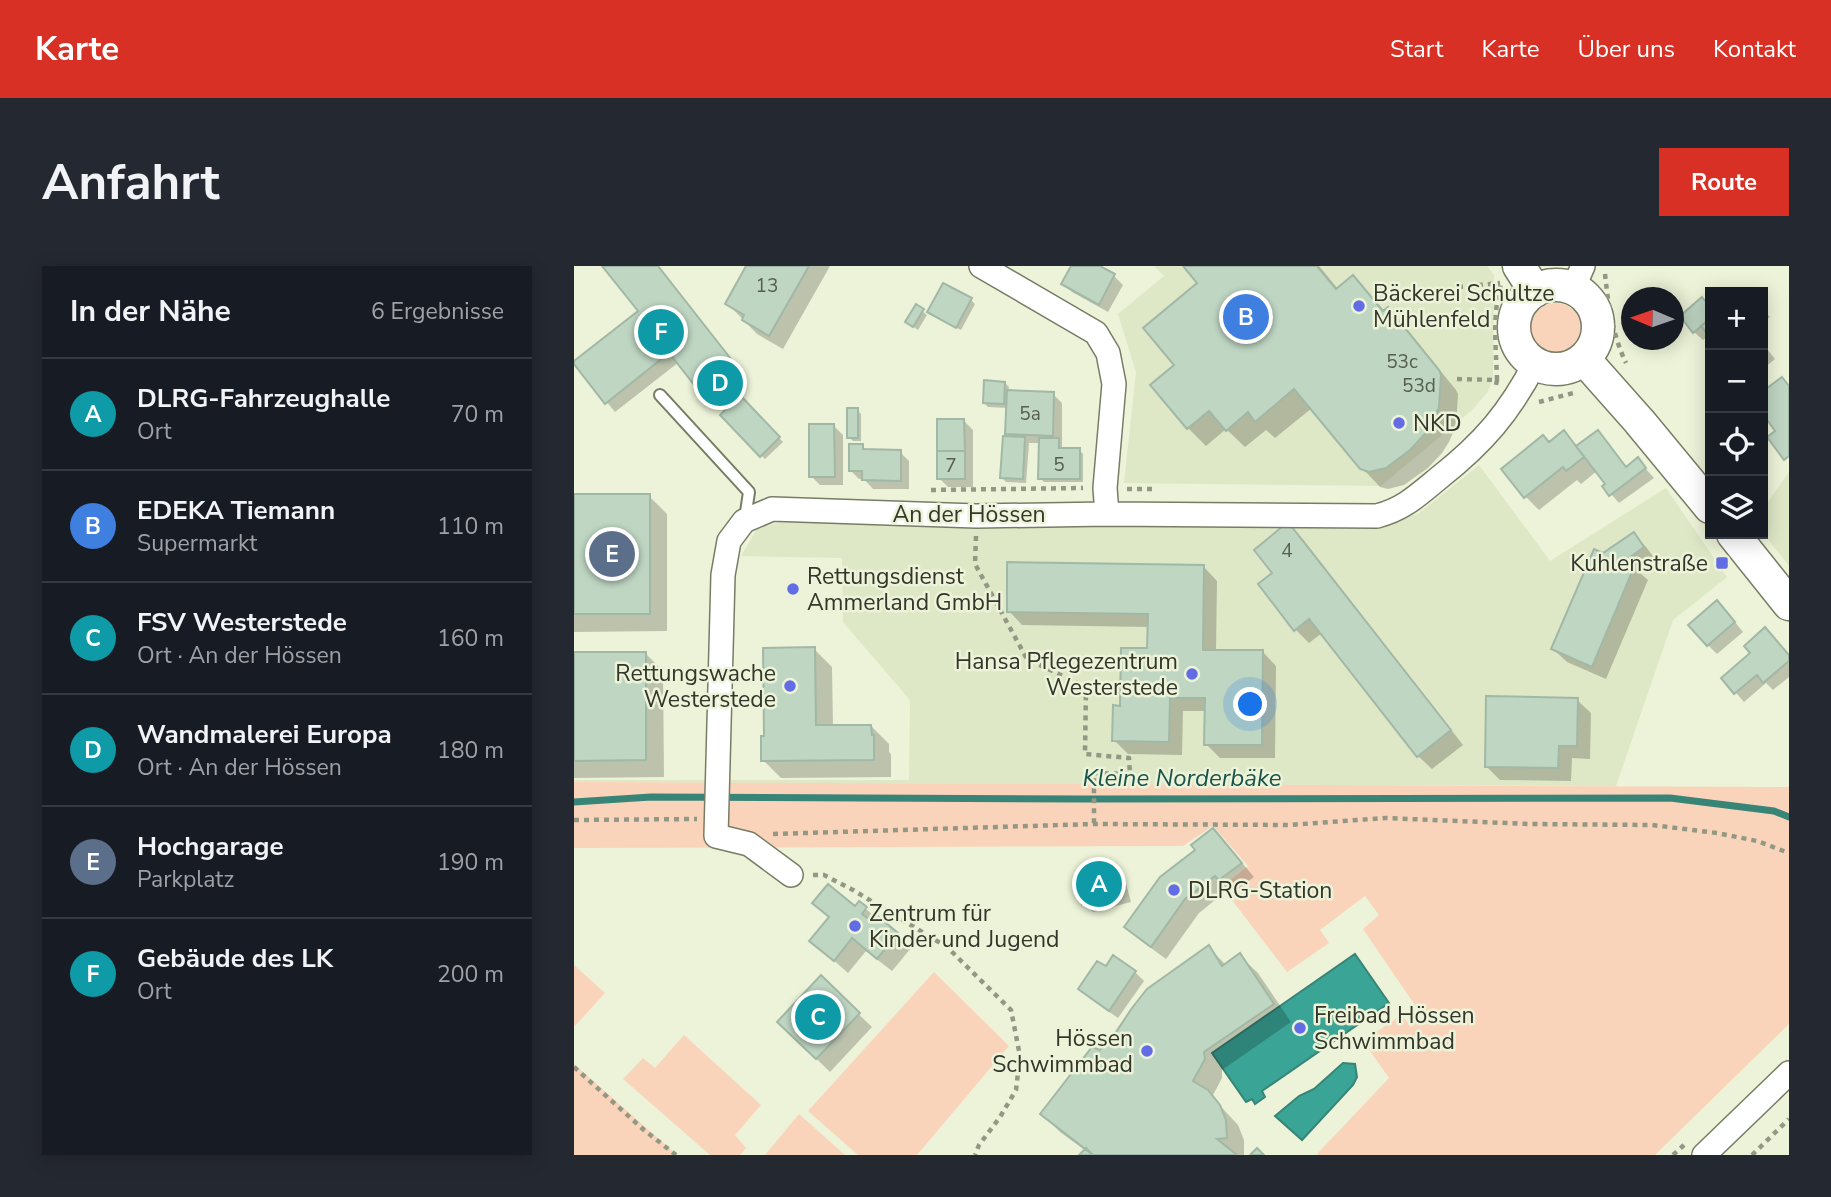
<!DOCTYPE html>
<html lang="de">
<meta charset="utf-8">
<style>
body{margin:0;font-family:"Nunito Sans",sans-serif;background:#242831;color:#f1f3f6}
.controls{position:absolute;right:21px;top:21px;display:grid;overflow:hidden;border-radius:0px;box-shadow:0 4px 18px #0003}
.controls button{width:63px;height:63px;display:grid;place-items:center;padding:0;border:0;border-bottom:2px solid #363941;background:#171b24;color:#f1f3f6;font:35px sans-serif}
.compass{position:absolute;left:1047px;top:21px;width:63px;height:63px;border-radius:50%;background:#171b24;box-shadow:0 4px 18px #0003;rotate:272deg}
.you{position:absolute;left:677px;top:439px;width:24px;height:24px;margin:-18px;border:5px solid #fff;border-radius:50%;background:#1a73e8;box-shadow:0 0 0 10px #1a73e833}
.badge{display:grid;place-items:center;width:46px;height:46px;border-radius:50%;background:#d93025;color:#fff;font-size:23px;font-weight:700}
.pin{position:absolute;translate:-50% -50%;border:4px solid #fff;box-shadow:0 2px 7px #0006}
.list{margin:0;padding:0;list-style:none}
h2{display:flex;justify-content:space-between;align-items:center;height:91px;margin:0;padding:0 28px;font-size:30px}
h2 small{font-size:23px;font-weight:400;color:#9ea1a6}
.list li{display:grid;grid-template-columns:46px 1fr auto;gap:21px;align-items:center;box-sizing:border-box;height:112px;padding:0 28px;border-top:2px solid #363941}
.list b{display:block;font-size:26px;white-space:nowrap}
.list p{margin:0;font-size:23px;white-space:nowrap;color:#9ea1a6}
.list em{font-size:23px;font-style:normal;color:#9ea1a6}
.icon{flex:none;width:38px;height:38px;fill:none;stroke:currentColor;stroke-width:2;stroke-linecap:round;stroke-linejoin:round}
.map{position:relative;flex:none;width:1215px;height:889px;overflow:hidden;border-radius:0px}
header{display:flex;align-items:center;gap:42px;box-sizing:border-box;height:98px;padding:0 35px;background:#d93025;color:#fff}
header strong{font-size:33px}
nav{display:flex;gap:38px;margin-inline-start:auto;font-size:24px}
.intro{display:flex;align-items:center;justify-content:space-between;box-sizing:border-box;height:168px;padding:0 42px}
h1{margin:0;font-size:49px}
.button{padding:18px 32px;border-radius:0px;background:#d93025;color:#fff;font-size:24px;font-weight:700}
main{display:flex;gap:42px;padding:0 42px}
aside{flex:1;background:#171b24;border-radius:0px;box-shadow:0 4px 18px #0003}
.map>svg:first-child{display:block}
.built{fill:#dee7c6}
.green{fill:#fad4ba}
.water{fill:#3aa596;stroke:#388476;stroke-width:2}
.shadow{fill:#0003}
.lines{fill:none;stroke-linecap:round;stroke-linejoin:round}
.stream{stroke:#388476;stroke-width:7}
.building{fill:#bfd6c3;stroke:#a2b8a6;stroke-width:2}
.lane-casing{stroke:#777d65;stroke-width:14}
.street-casing{stroke:#777d65;stroke-width:26}
.secondary-casing{stroke:#777d65;stroke-width:35}
.path{stroke:#939884;stroke-width:4.5;stroke-dasharray:5 5;stroke-linecap:butt}
.lane{stroke:#fff;stroke-width:10}
.street{stroke:#fff;stroke-width:23}
.secondary{stroke:#fff;stroke-width:32}
.poi-dot{fill:#626ce5;stroke:#ecf3d8;stroke-width:2.5}
.labels{text-anchor:middle;stroke-width:5;stroke-linejoin:round;paint-order:stroke}
.number-label{font-size:19px;fill:#565e51}
.poi-label{font-size:23px;fill:#33362b;stroke:#ecf3d8;text-anchor:start}
.street-label{font-size:23px;fill:#33362b;stroke:#ecf3d8}
.water-label{font-size:24px;font-style:italic;fill:#19544c;stroke:#ecf3d8}
</style>
<header>
<strong>Karte</strong>
<nav><a>Start</a><a>Karte</a><a>Über uns</a><a>Kontakt</a></nav>
</header>
<div class="intro"><h1>Anfahrt</h1><a class="button">Route</a></div>
<main>
<aside>
<h2>In der Nähe<small>6 Ergebnisse</small></h2>
<ul class="list">
<li><span class="badge" style="background:#0f9aa8">A</span><div><b>DLRG-Fahrzeughalle</b><p>Ort</p></div><em>70 m</em></li>
<li><span class="badge" style="background:#3f7fe0">B</span><div><b>EDEKA Tiemann</b><p>Supermarkt</p></div><em>110 m</em></li>
<li><span class="badge" style="background:#0f9aa8">C</span><div><b>FSV Westerstede</b><p>Ort · An der Hössen</p></div><em>160 m</em></li>
<li><span class="badge" style="background:#0f9aa8">D</span><div><b>Wandmalerei Europa</b><p>Ort · An der Hössen</p></div><em>180 m</em></li>
<li><span class="badge" style="background:#5c6f8a">E</span><div><b>Hochgarage</b><p>Parkplatz</p></div><em>190 m</em></li>
<li><span class="badge" style="background:#0f9aa8">F</span><div><b>Gebäude des LK</b><p>Ort</p></div><em>200 m</em></li>
</ul>
</aside>
<div class="map">
<svg width="1215" height="889" viewBox="0 0 1215 889">
<rect width="100%" height="100%" fill="#ecf3d8"/>
<!-- built -->
<path class="built" d="M580 0H913L920 9 919 113 913 127 897 145 807 220 550 217 562 106 544 48 590 10Z
M905 199 976 295 1092 222 1153 311 1099 354 1042 520 0 516V514H335L336 434 269 356 268 292 167 290 183 263 219 252 805 257 844 248Z
M1215 206V300L1189 267V243Z"/>
<!-- green -->
<path class="green" d="M957 62a25 25 0 1 1 50 0a25 25 0 1 1-50 0Z
M0 516 1215 521V758L1081 889H745L743 888 815 812 794 782 804 774 799 768 828 749 837 761 849 751 789 663 805 649 791 630 746 664 755 677 713 706 648 621 674 600 639 560 609 580 0 582Z
M0 699 31 727 1 760 0 759Z
M360 706 435 780 343 889H284L234 845Z
M110 769 187 839 161 869 172 882 166 889H136L49 813 69 792 81 802Z
M0 798 103 889H0Z
M225 848 271 889H191Z"/>
<!-- water -->
<path class="water" d="M781 688 815 737 688 825 691 831 681 838 678 833 672 836 638 787Z
M769 797 781 798 783 811 779 819 728 874 701 850 725 830 740 823Z"/>
<!-- shadow -->
<path class="shadow" d="M31 0H84L172 111 139 137 105 96 41 146 1 97 66 45Z
M174 0H256L209 83 183 68 153 37Z
M499 0H523L540 10 549 19 534 46 498 26 489 17Z
M611 0H745L764 23 779 11 810 46 814 43 831 61 882 124 884 128 882 160 875 176 868 187 854 202 830 219 814 223 806 221 788 202 738 142 701 172 692 164 671 181 652 163 632 180 614 162 602 100 626 18Z
M397 34 401 38 387 64 359 50 355 46Z
M1128 34 1136 42V69L1129 74 1120 66Z
M343 41 353 49 344 64 333 56Z
M1189 43 1196 51 1189 57Z
M1189 78 1201 93 1189 103Z
M431 117 435 121 434 126 479 128 488 137V184H505L509 188V216H470L466 212V177H455L452 217 432 216 428 212 438 173 433 168 434 142 414 141 410 137Z
M166 132 209 176 191 193 148 149Z
M283 144 287 148V175H279L275 171Z
M390 155 399 164V221H374L365 212Z
M260 160 269 169V219H246L237 210Z
M990 166 1004 181 1024 166 1033 175 1053 202 1064 194 1080 212 1045 237 1037 228 1034 219 1023 205 1007 218 1003 214 965 244 952 231 930 203 975 177Z
M288 180 294 185 326 186 335 195V223H299L290 213H285L276 204Z
M0 230H75L93 248V365L0 366Z
M714 259 728 272 889 479 858 503 844 490 748 367 735 377 722 364 700 307Z
M1060 268 1073 282 1083 296 1066 307 1074 314 1032 413 993 396 979 383 1030 289Z
M630 301 643 315 642 386H689L702 400 701 492H646L632 478 633 445H609L608 489 554 488 540 474 548 442 575 384V361L448 359 435 345Z
M1152 345 1169 366 1143 388 1134 379Z
M240 383 258 401 259 461 297 460 315 478V486L317 488V511L207 512 189 494 192 472Z
M71 387 89 405 90 511 0 512V388Z
M1215 390V411L1199 424 1192 417 1170 436 1150 413Z
M1003 434 1017 447 1016 493 998 492 997 515 926 514 912 500Z
M652 578 680 611 660 626 656 622 625 647 592 693 566 674 552 661Z
M541 601 550 610 557 636 519 646 510 637Z
M241 637 281 643 285 637 337 682 318 705 292 685 274 707 238 675 256 652Z
M635 682 652 699 666 690 684 707 717 756 648 804V812L638 831 664 859 670 874V889H508L512 885 486 866 468 848 526 786Z
M540 691 561 706 570 715 544 752 515 732 506 723 532 703Z
M247 712 298 761 256 806 205 756Z"/>
<g class="lines">
<!-- stream -->
<path class="stream" d="M0 536 77 531 511 533 1096 532 1200 545 1215 551"/>
</g>
<!-- building -->
<path class="building" d="M28 0H84L164 102 129 130 95 87 31 138 0 98V95L64 45Z
M172 0H235L195 70 168 54 170 49 151 38Z
M497 0H526L541 8 525 39 487 18Z
M609 0H743L762 23 779 9 809 45 814 41 865 104 867 109 865 141 858 158 850 169 836 184 812 202 795 206 786 203 720 123 681 156 674 146 652 165 635 145 613 163 576 119 600 99 569 62 623 17Z
M369 17 398 32 382 62 353 46Z
M1128 31 1136 41V53L1119 67 1106 50Z
M342 38 350 43 339 61 331 56Z
M1136 53V71L1127 60Z
M1208 111 1215 120V190L1210 194 1193 171 1201 165 1189 148V125Z
M410 114 431 116 430 138 409 137Z
M433 124 480 126 479 170 431 168Z
M166 129 206 171 186 191 146 149Z
M273 142H284V172H273Z
M363 153H390L391 185H363Z
M235 158H260L261 211H235Z
M990 164 1010 191 992 205 989 201 950 232 927 203 969 169 975 176Z
M1024 164 1052 201 1064 191 1072 202 1035 230 1028 220 1031 218 1002 180Z
M429 170 451 171 449 213 426 212Z
M465 172H485V182H506V213H464Z
M275 178H289V183L327 184V215L288 214V205H275Z
M363 185H391V213H363Z
M0 228H76V348H0Z
M714 256 877 464 843 491 735 353 720 365 684 318 698 307 680 284Z
M1060 266 1070 281 1051 295 1061 299 1018 401 977 383 1020 283 1029 287Z
M433 296 630 299 629 384H689L688 479H630L631 432H596L595 476 538 475 539 439 546 440 547 382H573L574 348 433 346Z
M1143 334 1161 356 1133 380 1114 359Z
M1191 361 1215 389V395L1189 417 1183 409 1160 428 1147 412 1176 387 1170 380Z
M241 381 242 459H297L298 469H300V494L187 495V470H190L189 382Z
M0 386H72V494L0 495Z
M912 430 1004 432 1003 480H985L984 502 911 501Z
M639 562 668 597 645 614 641 610 611 633 577 681 550 661 586 611 621 584 617 579Z
M542 599 549 627 508 638 502 609Z
M254 618 281 640 285 635 293 641 288 648 295 653 300 647 324 667 303 693 278 672 260 695 235 675 255 651 238 637Z
M635 679 648 700 666 687 700 738 630 786 631 793 619 815 634 824 646 839 652 854 653 872 643 873 663 889H519L466 848 518 781 526 784 538 772 558 742 573 723Z
M539 689 562 705 535 745 504 723 523 695 532 700Z
M247 709 286 747 242 793 203 756Z
M512 882 519 889H505Z
M683 882 690 889H676Z"/>
<g class="lines">
<defs>
<path id="lane" d="M86 129 175 226 171 253"/>
<path id="street" d="M407 0 522 67 534 87 540 118 531 222 533 248
M999 23 1009 0
M217 609 175 578 142 570 149 309 155 275 170 255 198 243 402 250 533 248 803 250C830 243 844 229 866 211 909 177 936 146 961 97
M1130 889 1215 807"/>
<path id="secondary" d="M945 0 961 25
M940 61a42 42 0 1 1 84 0a42 42 0 1 1-84 0Z
M1010 93 1065 155 1136 241
M1159 268 1215 338"/>
</defs>
<!-- lane casing -->
<use href="#lane" class="lane-casing"/>
<!-- street casing -->
<use href="#street" class="street-casing"/>
<!-- secondary casing -->
<use href="#secondary" class="secondary-casing"/>
<!-- path -->
<path class="path" d="M1031 8C1034 38 1039 70 1052 97
M884 21 926 17
M883 113 923 114 922 119
M923 114C922 81 918 49 927 18
M965 136 1003 126
M553 223H579
M357 224 509 222
M402 270 401 298 453 393 512 421 511 488 555 492 556 508 520 507V558
M0 554 123 553
M199 568 520 558 715 559 811 552 956 558 1078 559 1143 567 1183 575 1215 587
M239 609H250L279 624 373 681 437 744 446 790 442 824 426 851 405 879 401 889
M0 801 70 864 102 889
M1099 889 1110 879
M1178 889 1215 853"/>
<!-- lane -->
<use href="#lane" class="lane"/>
<!-- street -->
<use href="#street" class="street"/>
<!-- secondary -->
<use href="#secondary" class="secondary"/>
</g>
<!-- markers -->
<g class="poi-dot">
<circle cx="785" cy="40" r="7"/>
<circle cx="825" cy="157" r="7"/>
<rect x="1141" y="290" width="14" height="14" rx="3.5"/>
<circle cx="219" cy="323" r="7"/>
<circle cx="618" cy="408" r="7"/>
<circle cx="216" cy="420" r="7"/>
<circle cx="600" cy="624" r="7"/>
<circle cx="281" cy="660" r="7"/>
<circle cx="726" cy="762" r="7"/>
<circle cx="573" cy="785" r="7"/>
</g>
<g class="labels">
<!-- number labels -->
<g class="number-label">
<text x="193" y="26">13</text>
<text x="828" y="102">53c</text>
<text x="845" y="126">53d</text>
<text x="456" y="154">5a</text>
<text x="485" y="205">5</text>
<text x="377" y="206">7</text>
<text x="713" y="291">4</text>
</g>
<!-- poi labels -->
<g class="poi-label">
<text x="799" y="35">Bäckerei Schultze<tspan x="799" dy="26">Mühlenfeld</tspan></text>
<text x="839" y="165">NKD</text>
<text x="1134" y="305" text-anchor="end">Kuhlenstraße</text>
<text x="233" y="318">Rettungsdienst<tspan x="233" dy="26">Ammerland GmbH</tspan></text>
<text x="604" y="403" text-anchor="end">Hansa Pflegezentrum<tspan x="604" dy="26">Westerstede</tspan></text>
<text x="202" y="415" text-anchor="end">Rettungswache<tspan x="202" dy="26">Westerstede</tspan></text>
<text x="614" y="632">DLRG-Station</text>
<text x="295" y="655">Zentrum für<tspan x="295" dy="26">Kinder und Jugend</tspan></text>
<text x="740" y="757">Freibad Hössen<tspan x="740" dy="26">Schwimmbad</tspan></text>
<text x="559" y="780" text-anchor="end">Hössen<tspan x="559" dy="26">Schwimmbad</tspan></text>
</g>
<!-- street labels -->
<g class="street-label">
<text x="395" y="256">An der Hössen</text>
</g>
<!-- water labels -->
<g class="water-label">
<text x="608" y="520">Kleine Norderbäke</text>
</g>
</g>
</svg>
<div class="controls">
<button>+</button>
<button>−</button>
<button><svg class="icon" aria-label="locate" viewBox="0 0 24 24"><circle cx="12" cy="12" r="6"/><path d="M12 2v4M12 18v4M2 12h4M18 12h4"/></svg></button>
<button><svg class="icon" aria-label="layers" viewBox="0 0 24 24"><path d="M12 4l9 5-9 5-9-5zM3 14l9 5 9-5"/></svg></button>
</div>
<svg class="compass" viewBox="-18 -18 36 36"><path d="M0-13l5 13h-10z" fill="#e53935"/><path d="M0 13l5-13h-10z" fill="#9ea1a6"/></svg>
<div class="you"></div>
<div class="pin badge" style="left:525px;top:618px;background:#0f9aa8">A</div>
<div class="pin badge" style="left:672px;top:51px;background:#3f7fe0">B</div>
<div class="pin badge" style="left:244px;top:751px;background:#0f9aa8">C</div>
<div class="pin badge" style="left:146px;top:117px;background:#0f9aa8">D</div>
<div class="pin badge" style="left:38px;top:288px;background:#5c6f8a">E</div>
<div class="pin badge" style="left:87px;top:66px;background:#0f9aa8">F</div>
</div>
</main>
